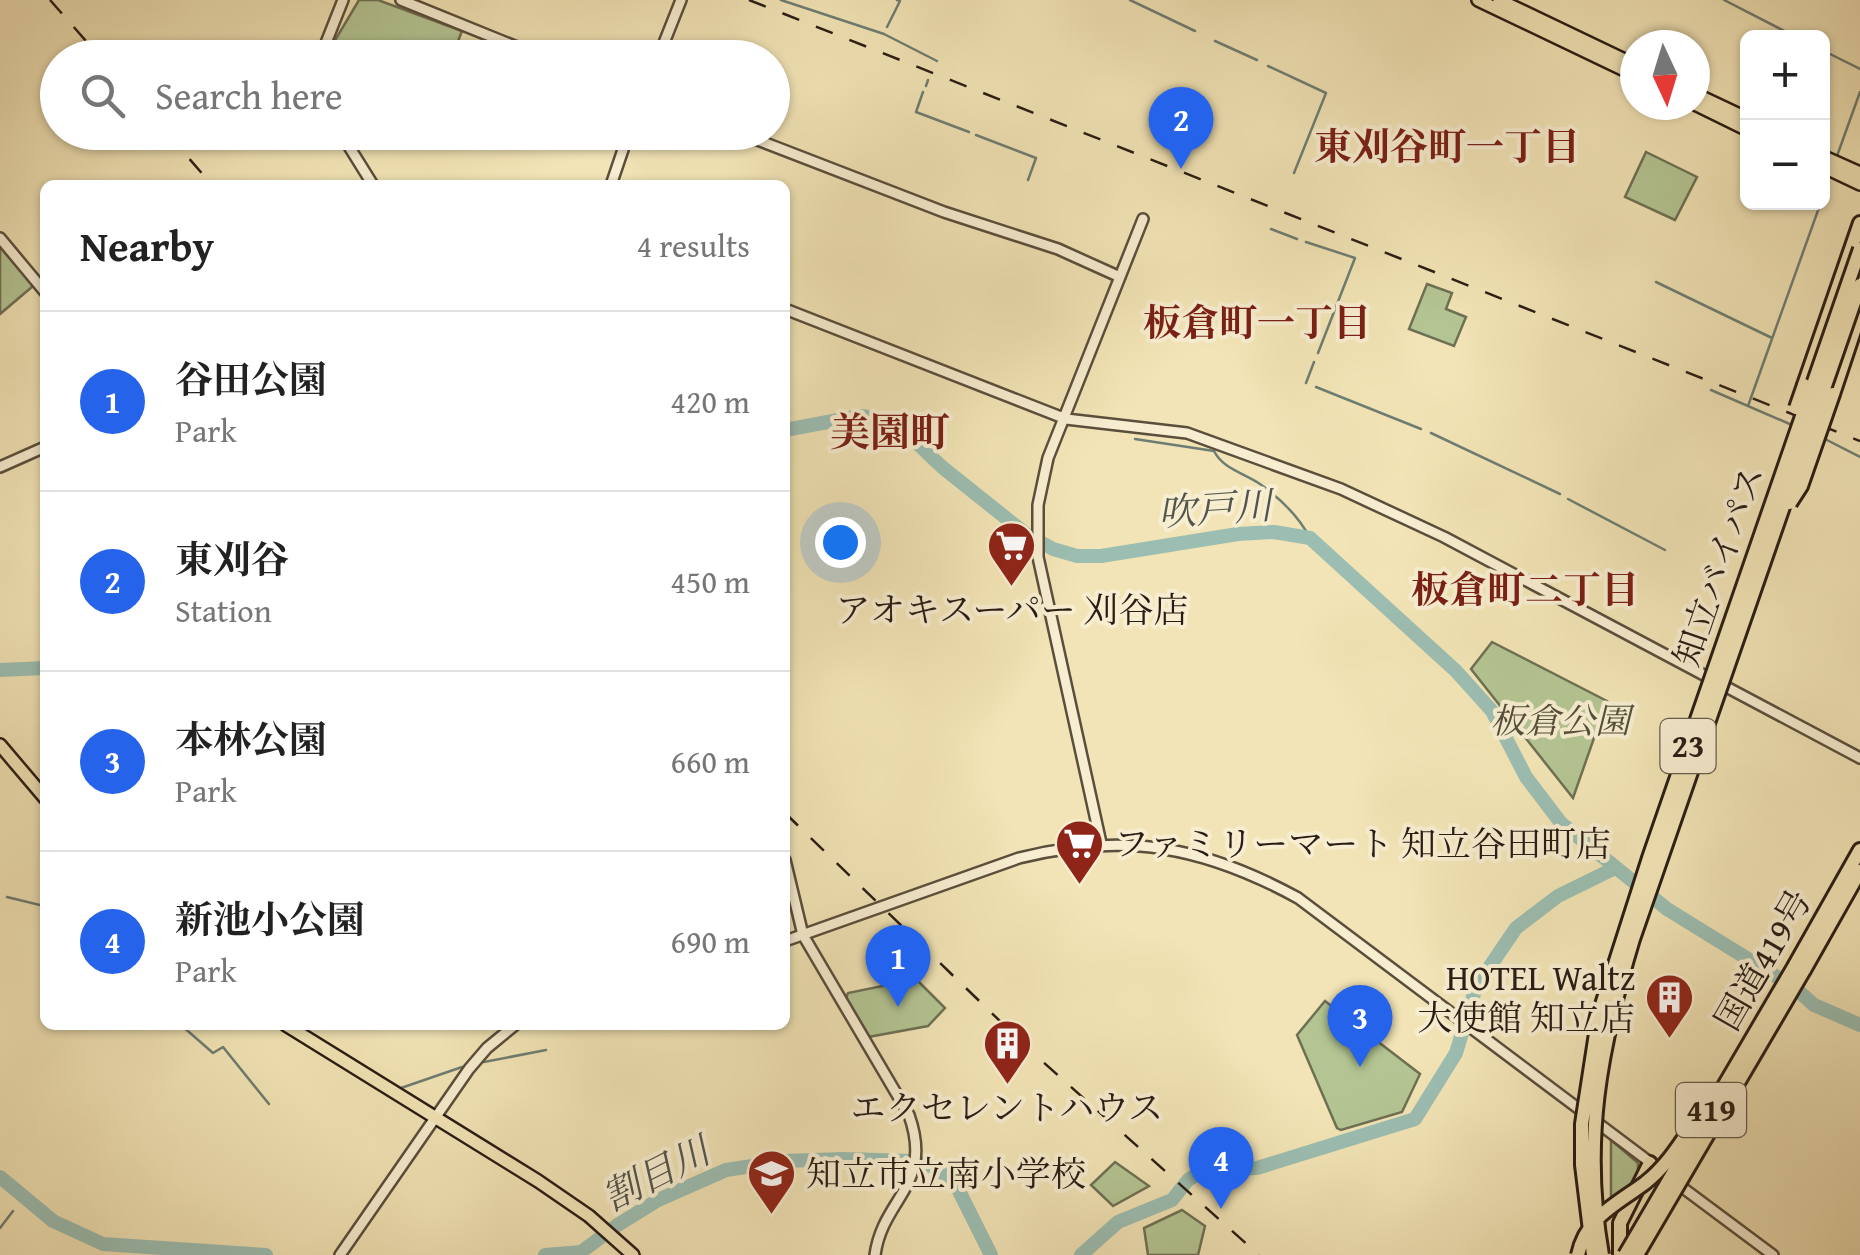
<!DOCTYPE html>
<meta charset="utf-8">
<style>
body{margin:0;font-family:"Gentium Book Plus","Noto Serif JP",serif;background:#f6f6f6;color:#222}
.controls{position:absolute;right:30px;top:30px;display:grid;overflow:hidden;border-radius:15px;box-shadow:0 2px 8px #0004}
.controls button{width:90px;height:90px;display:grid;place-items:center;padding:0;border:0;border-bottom:2px solid #e0e0e0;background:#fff;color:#222;font:50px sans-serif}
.compass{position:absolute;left:1620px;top:30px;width:90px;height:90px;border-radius:50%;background:#fff;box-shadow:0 2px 8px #0004;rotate:176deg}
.you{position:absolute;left:840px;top:542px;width:35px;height:35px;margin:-25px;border:8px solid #fff;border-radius:50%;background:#1a73e8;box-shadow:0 0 0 15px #1a73e833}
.badge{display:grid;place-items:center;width:65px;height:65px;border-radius:50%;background:#2563eb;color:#fff;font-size:32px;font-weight:700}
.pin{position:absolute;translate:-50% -82px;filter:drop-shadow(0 2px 5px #0008)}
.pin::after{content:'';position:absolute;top:52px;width:35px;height:30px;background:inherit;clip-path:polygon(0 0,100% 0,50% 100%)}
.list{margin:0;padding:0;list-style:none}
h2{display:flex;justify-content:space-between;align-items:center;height:130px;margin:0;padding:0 40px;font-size:42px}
h2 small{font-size:32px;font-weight:400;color:#767676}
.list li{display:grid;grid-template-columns:65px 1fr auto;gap:30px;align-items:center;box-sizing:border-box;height:180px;padding:0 40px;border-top:2px solid #e0e0e0}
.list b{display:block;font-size:38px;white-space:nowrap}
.list p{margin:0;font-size:32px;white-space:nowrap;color:#767676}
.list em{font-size:32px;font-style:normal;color:#767676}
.icon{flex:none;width:55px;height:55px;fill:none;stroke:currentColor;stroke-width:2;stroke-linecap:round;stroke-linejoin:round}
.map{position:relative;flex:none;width:1860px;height:1255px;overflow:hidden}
.search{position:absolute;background:#fff;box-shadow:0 2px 8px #0004;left:40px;top:40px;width:750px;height:110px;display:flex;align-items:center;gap:25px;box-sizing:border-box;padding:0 35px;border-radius:55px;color:#767676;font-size:38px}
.panel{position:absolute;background:#fff;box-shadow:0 2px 8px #0004;left:40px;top:180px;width:750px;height:850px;border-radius:15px}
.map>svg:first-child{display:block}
.green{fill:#b4c593;stroke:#6e7054;stroke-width:2.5}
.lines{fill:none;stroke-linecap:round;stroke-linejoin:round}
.stream{stroke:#6e7d73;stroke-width:2.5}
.river{stroke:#9cbeb2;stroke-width:14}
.minor-casing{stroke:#5a4e3c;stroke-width:14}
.major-casing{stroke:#281c14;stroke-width:16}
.highway-casing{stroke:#281c14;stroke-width:18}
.minor{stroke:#f7edd0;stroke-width:9}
.major{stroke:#f2e4b6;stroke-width:11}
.highway{stroke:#f2e4b6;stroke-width:12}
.rail{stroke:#281c14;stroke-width:2.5;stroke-dasharray:18 18;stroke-linecap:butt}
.highway-bridge-casing{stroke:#281c14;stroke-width:18;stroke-linecap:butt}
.highway-bridge{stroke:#f2e4b6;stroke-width:12}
.labels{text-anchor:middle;stroke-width:8;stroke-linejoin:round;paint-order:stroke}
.shield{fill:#f7edd0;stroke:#665b4c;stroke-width:2.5}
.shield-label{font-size:32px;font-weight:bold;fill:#281c14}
.street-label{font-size:35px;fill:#281c14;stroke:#f7edd0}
.poi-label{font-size:35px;fill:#281c14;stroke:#f7edd0}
.park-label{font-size:35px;font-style:italic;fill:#524f3a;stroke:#f7edd0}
.neighbourhood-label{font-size:38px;font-weight:bold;fill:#7a1f14;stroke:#f7edd0}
.water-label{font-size:38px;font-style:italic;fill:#51554b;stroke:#f7edd0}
.quarter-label{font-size:40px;font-weight:bold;fill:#7a1f14;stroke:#f7edd0}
</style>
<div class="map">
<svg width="1860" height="1255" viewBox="0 0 1860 1255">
<rect width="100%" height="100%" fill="#f2e4b6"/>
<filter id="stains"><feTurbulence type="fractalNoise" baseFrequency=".002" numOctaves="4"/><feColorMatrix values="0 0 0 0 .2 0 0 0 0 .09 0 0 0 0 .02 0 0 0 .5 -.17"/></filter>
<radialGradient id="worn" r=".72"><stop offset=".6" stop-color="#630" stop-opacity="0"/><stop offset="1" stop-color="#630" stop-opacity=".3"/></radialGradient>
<!-- green -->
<path class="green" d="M359 0H378L462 31 452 57H325Z
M1646 152 1697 177 1675 220 1625 197Z
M0 245 33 286 0 314Z
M1427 284 1452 293 1446 309 1466 317 1454 346 1409 329Z
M1492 642 1607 701 1573 798 1471 669Z
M916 979 945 1008 928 1026 868 1037 846 998 848 993Z
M1325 1001 1420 1074 1402 1112 1341 1130 1337 1128 1297 1035Z
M1611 1140 1638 1163V1180L1611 1201Z
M1115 1162 1149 1186 1113 1206 1091 1185Z
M1182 1210 1205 1226 1198 1255H1148L1144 1228Z"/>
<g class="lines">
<!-- stream -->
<path class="stream" d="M781 0 884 34
M1130 0 1195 31
M1724 0 1798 38
M887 27 900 1 897 0
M884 34 937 61
M1215 41 1257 60
M1822 50 1860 69
M1268 66 1326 93 1294 173
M926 86 928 80
M923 92 916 112 969 132
M976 135 1036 158 1028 180
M1837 156 1860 92
M1822 197 1831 173
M1271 229 1297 239
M1306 242 1355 258 1318 353
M1656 282 1772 338
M1306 383 1314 362
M1316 387 1421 429
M1711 390 1792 425
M1748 406 1821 202
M1431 433 1560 494
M1823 438 1860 457
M1135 439 1214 451C1223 469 1244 473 1260 484 1281 499 1298 515 1310 538
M1568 499 1665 550
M7 897 44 906 45 912
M181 1025 213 1053 223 1047 269 1104
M484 1062 546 1050
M401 1088 462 1067
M21 1200 23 1198
M0 1228 13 1211"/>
<!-- river -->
<path class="river" d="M785 430 860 416 887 419 898 425 942 467 1026 534 1053 549 1077 556H1101L1238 534 1274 532 1310 538 1456 671 1492 711 1526 777 1561 823 1667 909 1795 988 1814 1005 1860 1025
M0 670 45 668
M0 1177 53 1221 103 1244 266 1255
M545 1255 581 1252 616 1226 658 1200 726 1170 784 1161 843 1159 913 1161 934 1167 948 1177 959 1191 991 1255
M1081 1255 1118 1222 1172 1200 1188 1180 1204 1170 1257 1168 1415 1119 1456 1053 1476 987 1516 928 1558 896 1615 868"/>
<defs>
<path id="minor" d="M401 0 544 58
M320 58 343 0
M658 58 681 0
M340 132 373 185
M737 132 944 212 1058 249 1120 277
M611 185 629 132
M0 238 45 292
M785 309 1066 419 1187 433 1341 489 1444 537 1860 758
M0 467 45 447
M1101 843 1038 557V505L1048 458 1143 219
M785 860 803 935 909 1115C934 1186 883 1197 875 1255
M785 941 1019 858C1125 832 1203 846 1298 898L1651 1163
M1675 1182 1773 1255
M340 1255 469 1069 487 1048 515 1025"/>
<path id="major" d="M1478 0 1635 75
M1499 0 1635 65
M1695 94 1748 119
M1695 104 1748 130
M1822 156 1860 173
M1822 166 1860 184
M0 745 45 798
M286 1025 538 1181 589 1216 633 1255"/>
<path id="highway" d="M1804 385 1860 223
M1833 394 1860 313
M1795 965 1860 850
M1804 970 1860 871
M1620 1255V1223L1650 1163"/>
</defs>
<!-- minor casing -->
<use href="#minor" class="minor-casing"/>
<!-- major casing -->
<use href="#major" class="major-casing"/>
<!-- highway casing -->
<use href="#highway" class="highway-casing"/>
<!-- minor -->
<use href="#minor" class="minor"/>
<!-- major -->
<use href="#major" class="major"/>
<!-- highway -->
<use href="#highway" class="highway"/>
<!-- rail -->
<path class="rail" d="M50 0 101 58
M749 0 1860 441
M166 132 212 185
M785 813 1033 1053 1259 1255"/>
<defs>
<path id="highway-bridge" d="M1796 408 1804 385
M1790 503 1801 486 1833 394
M1578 1255C1586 1217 1617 1204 1645 1183 1664 1168 1677 1149 1690 1129
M1593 1255 1582 1165V1124L1599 1014 1649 858 1860 249
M1602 1255C1582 1141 1600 1048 1633 939L1860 285
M1625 1255 1795 965
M1637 1255 1804 970"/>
</defs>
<!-- highway-bridge casing -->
<use href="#highway-bridge" class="highway-bridge-casing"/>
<!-- highway-bridge -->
<use href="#highway-bridge" class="highway-bridge"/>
</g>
<!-- icons -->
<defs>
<symbol id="supermarket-pin" viewBox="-11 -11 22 30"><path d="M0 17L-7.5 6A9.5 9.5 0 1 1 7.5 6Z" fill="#8f2418" stroke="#f7edd0"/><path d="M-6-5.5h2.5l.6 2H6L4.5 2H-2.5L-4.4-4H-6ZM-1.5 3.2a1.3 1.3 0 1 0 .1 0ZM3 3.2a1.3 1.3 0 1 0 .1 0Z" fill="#fff"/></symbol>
<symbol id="building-pin" viewBox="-11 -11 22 30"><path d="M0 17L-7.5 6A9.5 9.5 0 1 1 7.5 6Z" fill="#8f2418" stroke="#f7edd0"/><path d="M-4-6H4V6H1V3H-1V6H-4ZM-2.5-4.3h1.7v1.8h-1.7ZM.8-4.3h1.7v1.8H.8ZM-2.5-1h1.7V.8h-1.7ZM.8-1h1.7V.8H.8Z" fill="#fff"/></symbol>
<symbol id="school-pin" viewBox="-11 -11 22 30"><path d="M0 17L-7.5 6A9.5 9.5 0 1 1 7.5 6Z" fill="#8f2418" stroke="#f7edd0"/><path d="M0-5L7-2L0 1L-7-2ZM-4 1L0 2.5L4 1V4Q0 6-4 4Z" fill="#fff"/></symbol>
</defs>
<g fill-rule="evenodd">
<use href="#supermarket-pin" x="984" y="518" width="55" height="75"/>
<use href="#supermarket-pin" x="1052" y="816" width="55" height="75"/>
<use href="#building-pin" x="1642" y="970" width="55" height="75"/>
<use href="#building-pin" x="980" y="1016" width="55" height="75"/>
<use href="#school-pin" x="744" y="1146" width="55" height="75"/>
</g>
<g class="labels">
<!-- shield labels -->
<g class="shield">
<rect x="1660.5" y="719" width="55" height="54" rx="8"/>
<rect x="1676" y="1083" width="70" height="54" rx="8"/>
</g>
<g class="shield-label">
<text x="1688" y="757">23</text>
<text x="1711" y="1121">419</text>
</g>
<!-- street labels -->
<g class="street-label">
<text transform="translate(1719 566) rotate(-71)" y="12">知立バイパス</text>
<text transform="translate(1763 960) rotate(-60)" y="12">国道419号</text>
</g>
<!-- poi labels -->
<g class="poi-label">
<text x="1012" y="622">アオキスーパー 刈谷店</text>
<text x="1114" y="856" text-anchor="start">ファミリーマート 知立谷田町店</text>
<text x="1635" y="990" text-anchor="end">HOTEL Waltz<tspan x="1635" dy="40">大使館 知立店</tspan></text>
<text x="1007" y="1120">エクセレントハウス</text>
<text x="806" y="1186" text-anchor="start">知立市立南小学校</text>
</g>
<!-- park labels -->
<g class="park-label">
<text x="1560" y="733">板倉公園</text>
</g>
<!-- neighbourhood labels -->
<g class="neighbourhood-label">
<text x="1447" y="160">東刈谷町一丁目</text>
<text x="1257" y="336">板倉町一丁目</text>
<text x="1525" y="603">板倉町二丁目</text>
</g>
<!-- water labels -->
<g class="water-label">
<text transform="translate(1215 509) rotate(-4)" y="13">吹戸川</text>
<text transform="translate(656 1174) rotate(-27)" y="13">割目川</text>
</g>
<!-- quarter labels -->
<g class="quarter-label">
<text x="890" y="446">美園町</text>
</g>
</g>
<rect width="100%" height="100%" filter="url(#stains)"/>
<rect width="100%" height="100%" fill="url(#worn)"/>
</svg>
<div class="controls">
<button>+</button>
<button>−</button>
</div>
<svg class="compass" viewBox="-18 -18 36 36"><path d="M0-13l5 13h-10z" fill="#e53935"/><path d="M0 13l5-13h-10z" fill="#767676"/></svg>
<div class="you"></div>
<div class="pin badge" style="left:898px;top:1007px">1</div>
<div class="pin badge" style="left:1181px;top:169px">2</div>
<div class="pin badge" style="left:1360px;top:1067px">3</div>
<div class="pin badge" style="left:1221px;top:1209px">4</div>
<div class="search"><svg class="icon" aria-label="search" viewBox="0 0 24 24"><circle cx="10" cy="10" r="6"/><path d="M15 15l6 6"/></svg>Search here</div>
<section class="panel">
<h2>Nearby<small>4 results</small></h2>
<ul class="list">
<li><span class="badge">1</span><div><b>谷田公園</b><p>Park</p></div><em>420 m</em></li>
<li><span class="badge">2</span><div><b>東刈谷</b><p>Station</p></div><em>450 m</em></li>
<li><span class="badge">3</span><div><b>本林公園</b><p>Park</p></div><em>660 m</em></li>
<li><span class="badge">4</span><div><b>新池小公園</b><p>Park</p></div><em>690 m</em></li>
</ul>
</section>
</div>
